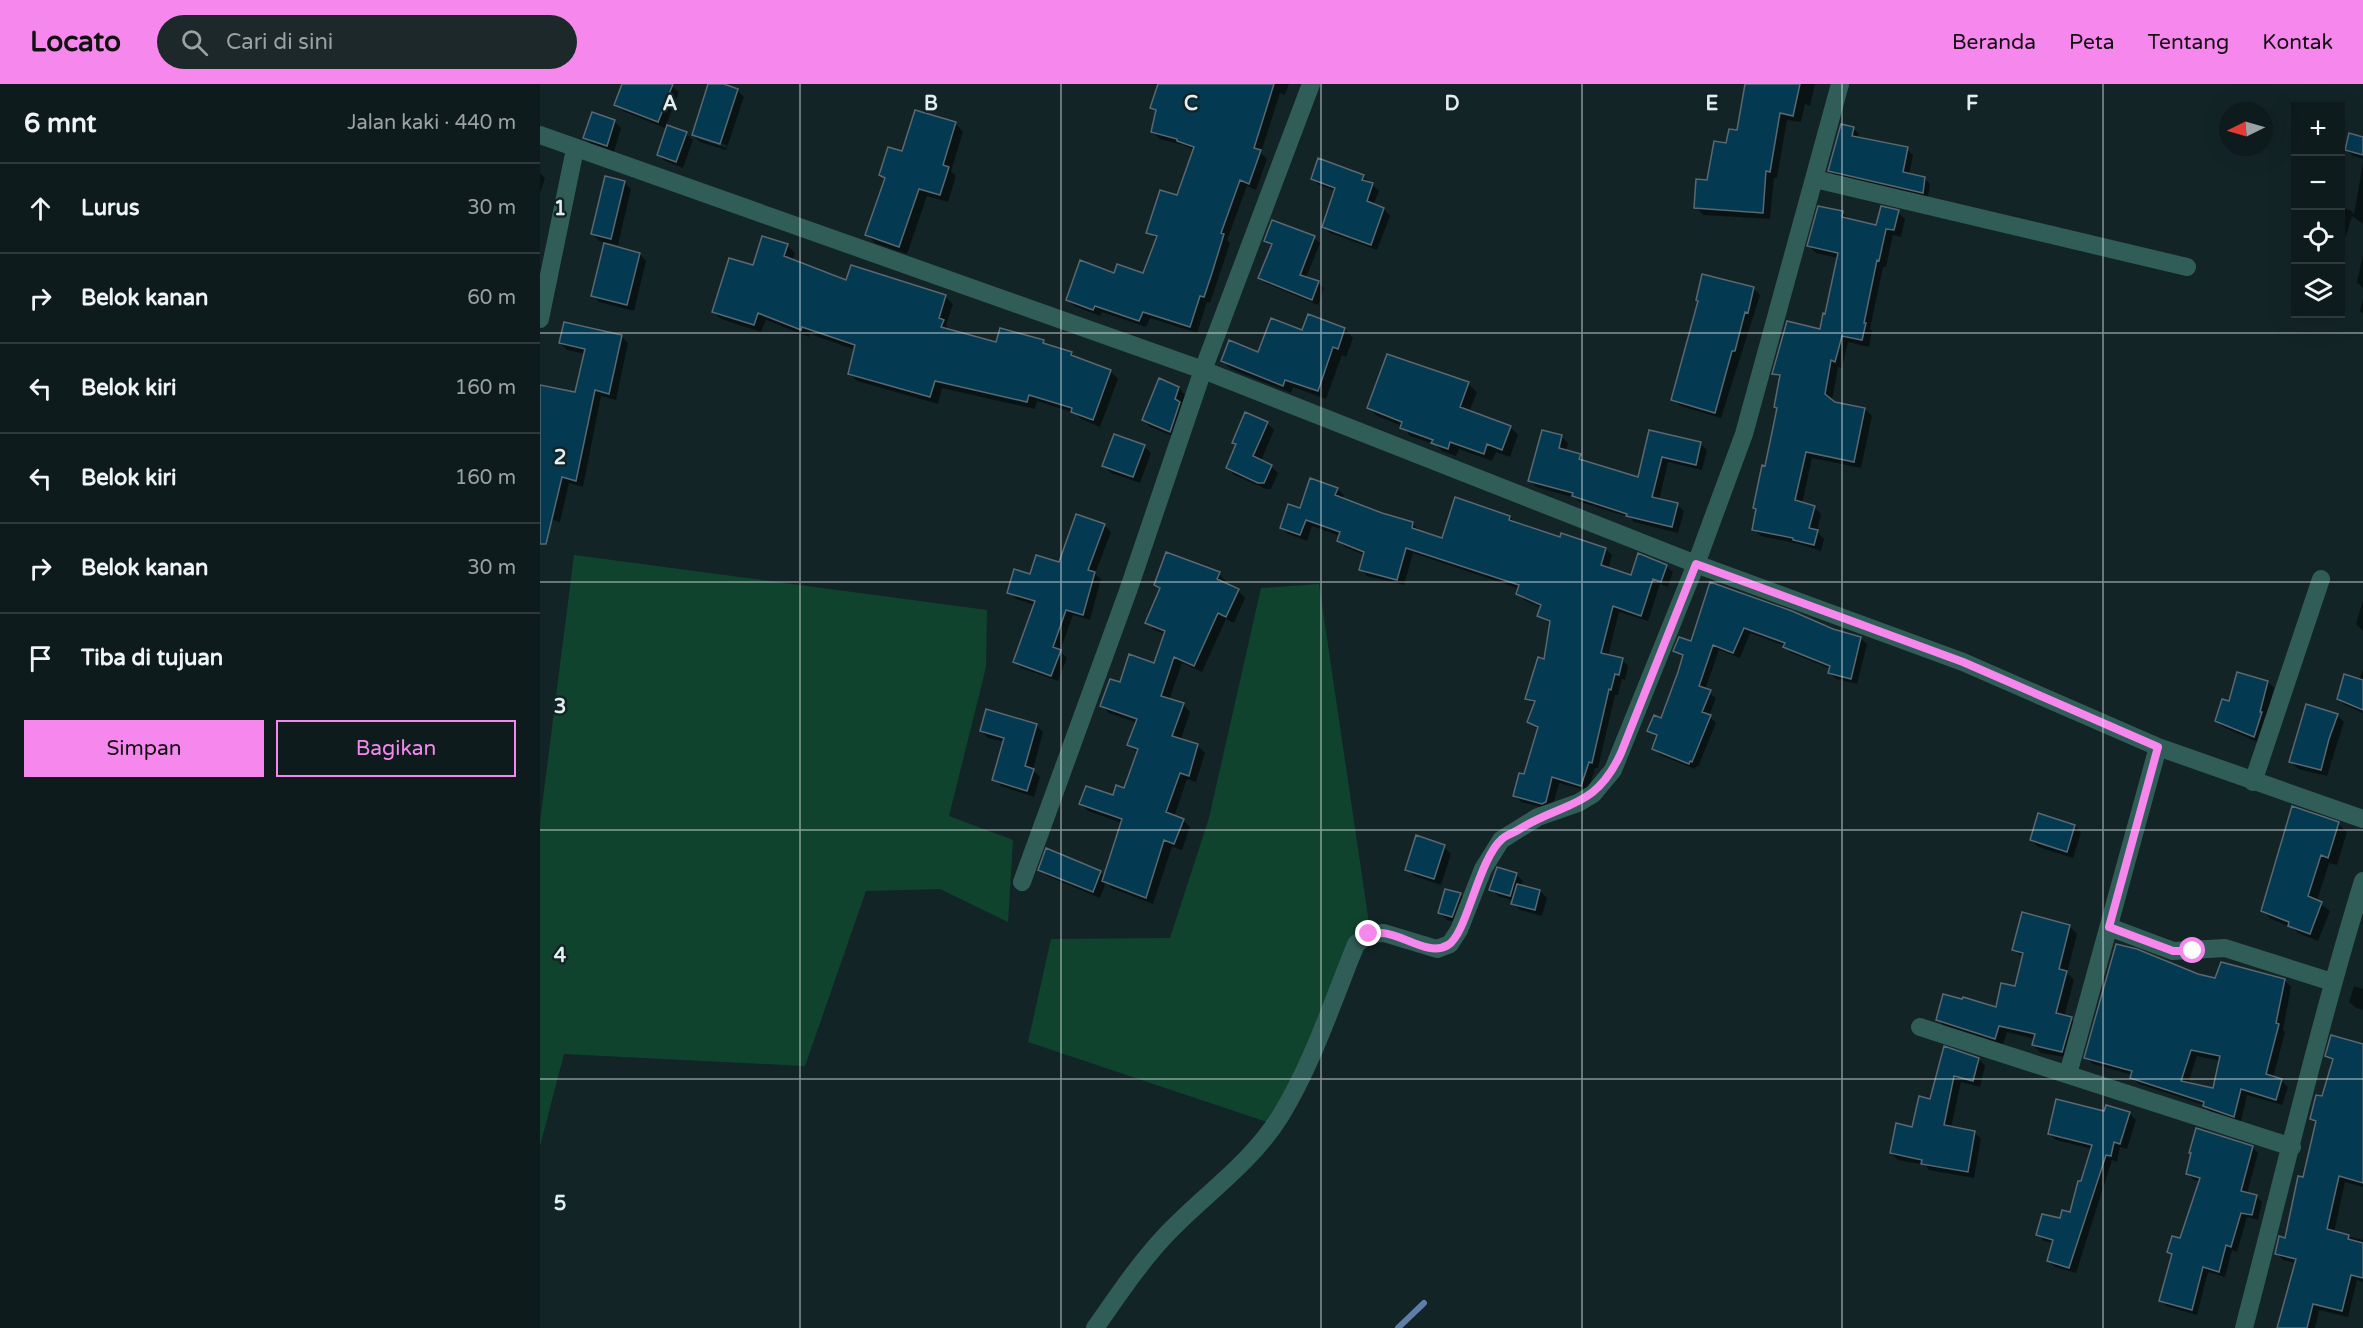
<!DOCTYPE html>
<html lang="id">
<meta charset="utf-8">
<style>
body{margin:0;font-family:"Varela Round",sans-serif;background:#1c282a;color:#f1f3f6}
.controls{position:absolute;right:18px;top:18px;display:grid;overflow:hidden;border-radius:0px;box-shadow:0 6px 24px #0002}
.controls button{width:54px;height:54px;display:grid;place-items:center;padding:0;border:0;border-bottom:2px solid #2e393b;background:#0e1b1d;color:#f1f3f6;font:30px sans-serif}
.compass{position:absolute;left:1679px;top:18px;width:54px;height:54px;border-radius:50%;background:#0e1b1d;box-shadow:0 6px 24px #0002;rotate:265deg}
.stop{position:absolute;width:18px;height:18px;margin:-14px;border:4px solid #f688ed;border-radius:50%;background:#fff}
.stop.end{background:#f688ed;border-color:#fff;box-shadow:0 2px 6px #0008}
.list{margin:0;padding:0;list-style:none}
h2{display:flex;justify-content:space-between;align-items:center;height:78px;margin:0;padding:0 24px;font-size:26px}
h2 small{font-size:20px;font-weight:400;color:#9ba1a4}
.list li{display:grid;grid-template-columns:39px 1fr auto;gap:18px;align-items:center;box-sizing:border-box;height:90px;padding:0 24px;border-top:2px solid #2e393b}
.list b{display:block;font-size:22px;white-space:nowrap}
.list em{font-size:20px;font-style:normal;color:#9ba1a4}
.actions{display:flex;gap:12px;padding:18px 24px}
.actions a{flex:1;padding:14px 0;border:2px solid #f688ed;border-radius:0px;text-align:center;font-size:21px;color:#f688ed}
.actions .main{background:#f688ed;color:#111}
.icon{flex:none;width:33px;height:33px;fill:none;stroke:currentColor;stroke-width:2;stroke-linecap:round;stroke-linejoin:round}
.map{position:relative;flex:none;width:1823px;height:1244px;overflow:hidden}
header{display:flex;align-items:center;gap:36px;box-sizing:border-box;height:84px;padding:0 30px;background:#f688ed;color:#111}
header strong{font-size:28px}
nav{display:flex;gap:33px;margin-inline-start:auto;font-size:21px}
.search{width:420px;height:54px;background:#1c282a;display:flex;align-items:center;gap:15px;box-sizing:border-box;padding:0 21px;border-radius:33px;color:#9ba1a4;font-size:22px}
main{display:flex}
aside{flex:1;background:#0e1b1d}
.map>svg:first-child{display:block}
.green{fill:#10432e}
.shadow{fill:#0007;fill-rule:evenodd}
.lines{fill:none;stroke-linecap:round;stroke-linejoin:round}
.stream{stroke:#5e7ea9;stroke-width:6}
.building{fill:#033951;stroke:#596871;stroke-width:1.5;fill-rule:evenodd}
.street{stroke:#315d58;stroke-width:18}
.route{stroke:#f688ed;stroke-width:8}
.grid{fill:none;stroke:#e3eef0;stroke-width:1.5;stroke-opacity:0.55}
.grid-label{font-size:20px;text-anchor:middle;font-weight:bold;fill:#e3eef0;stroke:#132427;stroke-width:5;stroke-linejoin:round;paint-order:stroke}
</style>
<header>
<strong>Locato</strong>
<div class="search"><svg class="icon" aria-label="search" viewBox="0 0 24 24"><circle cx="10" cy="10" r="6"/><path d="M15 15l6 6"/></svg>Cari di sini</div>
<nav><a>Beranda</a><a>Peta</a><a>Tentang</a><a>Kontak</a></nav>
</header>
<main>
<aside>
<h2>6 mnt<small>Jalan kaki · 440 m</small></h2>
<ul class="list">
<li><svg class="icon" aria-label="ahead" viewBox="0 0 24 24"><path d="M12 20V5M6 11l6-6 6 6"/></svg><div><b>Lurus</b></div><em>30 m</em></li>
<li><svg class="icon" aria-label="right" viewBox="0 0 24 24"><path d="M7 20v-9h11M14 6l5 5-5 5"/></svg><div><b>Belok kanan</b></div><em>60 m</em></li>
<li><svg class="icon" aria-label="left" viewBox="0 0 24 24"><path d="M17 20v-9H6M10 6l-5 5 5 5"/></svg><div><b>Belok kiri</b></div><em>160 m</em></li>
<li><svg class="icon" aria-label="left" viewBox="0 0 24 24"><path d="M17 20v-9H6M10 6l-5 5 5 5"/></svg><div><b>Belok kiri</b></div><em>160 m</em></li>
<li><svg class="icon" aria-label="right" viewBox="0 0 24 24"><path d="M7 20v-9h11M14 6l5 5-5 5"/></svg><div><b>Belok kanan</b></div><em>30 m</em></li>
<li><svg class="icon" aria-label="arrive" viewBox="0 0 24 24"><path d="M6 21V4h12l-3 4 3 4H6"/></svg><div><b>Tiba di tujuan</b></div></li>
</ul>
<div class="actions"><a class="main">Simpan</a><a>Bagikan</a></div>
</aside>
<div class="map">
<svg width="1823" height="1244" viewBox="0 0 1823 1244">
<rect width="100%" height="100%" fill="#132427"/>
<!-- green -->
<path class="green" d="M34 471 447 526 446 583 409 732 473 756 468 838 400 805 326 807 265 982 24 970 0 1062V738Z
M779 500 831 853 767 978 730 1039 488 958 511 855 630 854 669 734 721 504Z"/>
<!-- shadow -->
<path class="shadow" d="M84 0H129L139 8 126 41 146 49 153 56 143 84 125 77 118 71 127 45 83 27 76 20Z
M170 0H179L197 6 204 13 186 66 160 58 153 51ZM159 52 187 61 186 64 159 55Z
M617 0H749L745 11 740 9 721 69 727 75 716 106 707 102 687 156 690 159 670 219 667 218 657 249 610 234 606 243 562 228 560 232 534 222 527 216 575 191 603 190 617 156 608 148 638 113 654 66 643 61 620 55 613 48 617 29 611 23 619 2Z
M1212 0H1275L1270 22 1265 20 1261 38 1247 36 1237 94H1234L1230 135 1163 131 1156 123 1188 61 1198 48Z
M74 37 81 44 74 68 52 61 45 54Z
M415 39 423 48 411 87 416 92 408 118 387 112 367 170 335 159 327 151 346 96 340 91 363 69Z
M1313 44 1319 50 1318 54 1367 65 1373 71 1369 91 1384 94 1390 100 1388 114 1295 92 1290 86Z
M1823 54V75L1813 72 1806 66Z
M1823 79V140L1812 132 1806 152 1800 151V123L1810 126 1814 130Z
M0 89 5 94 0 109Z
M823 92 839 107 833 122 844 125 850 132 837 166 790 149 784 143 796 107 779 101 773 95Z
M84 98 91 105 78 161 59 157 53 150Z
M1358 128 1365 135 1361 153 1353 151 1346 183H1343L1330 245 1332 247 1329 263 1308 258 1302 284 1298 283 1292 317 1325 325 1332 332 1321 384 1272 374 1262 420 1274 423 1281 430 1277 447 1284 455 1281 467 1259 460 1221 452 1214 445 1238 326 1235 322 1241 296 1234 289 1281 247 1286 232 1298 174 1276 169 1269 162 1302 129 1310 136 1337 143Z
M774 154 780 159 766 194 778 199 784 204 778 221 725 199 719 194 732 163 725 157Z
M247 161 255 169 252 177 307 198 405 212 413 220 406 241 410 247 457 259 503 257 507 262 531 269 537 275 570 287 578 295 560 343 541 335 535 329 497 317 495 325 402 304 398 320 317 297 309 289 316 266 270 250 269 253 226 236 221 248 181 235 173 228 214 183Z
M100 170 106 177 94 227 59 218 53 211Z
M1823 171V204L1817 198Z
M1213 204 1220 211 1181 334 1140 322 1133 315Z
M1823 215V230L1820 227Z
M769 232 805 245 813 254 806 273 802 271 786 315 753 303 751 309 691 285 682 277 719 270 763 247Z
M81 252 88 259 76 316 61 312 43 403 29 399 20 438 0 433V303L36 310 46 270 27 266 20 259Z
M928 300 937 308 929 328 970 343 978 351 970 373 956 368 952 377 919 365 916 372 902 367 896 361 870 352 862 342 837 332 829 324Z
M639 304 645 311 642 321 646 326 637 354 610 343 603 336Z
M727 339 734 346 721 377 731 382 738 389 731 405H726L694 391 687 384 697 361 694 358Z
M1110 347 1160 359 1167 366 1162 386 1128 378 1119 417 1137 421 1144 427 1138 449 1094 438 1091 434 1040 418 1035 414 996 403 990 397 1021 352 1028 359 1026 367 1040 372 1047 379 1099 395Z
M604 362 611 369 600 399 571 389 564 382Z
M797 405 804 411 802 415 842 431 872 439 879 446 878 448 902 456 916 415 970 433 977 440 1021 455 1066 465 1072 471 1068 485 1091 493 1126 482 1133 488 1128 503 1120 500 1108 537 1079 528 1068 572 1082 575 1088 582 1085 596 1082 595 1078 611H1075L1058 684H1055L1048 707 1019 699 1012 725H1009L981 718 975 712 985 692 998 646 989 638 995 621 987 614 1005 577 1011 540 999 532 1002 524 984 516 978 510 980 505 873 469 864 501 827 492 821 485 824 471 805 463 798 457 800 452 772 442 767 457 748 450 741 444 761 426Z
M564 441 571 448 555 490 561 495 550 536 533 531 520 567 527 574 518 597 481 584 475 577 495 521 476 515 469 508 491 491 520 479Z
M679 490 686 497 685 500 698 506 705 514 694 539 686 535 662 588 642 579 629 616 643 620 650 628 641 655 657 661 665 669 656 698 647 695 634 733 643 736 650 743 642 766 632 763 613 820 571 804 566 798 560 814 507 792 500 785 560 788 565 793 582 739 548 727 541 720 574 713 585 706 598 669 589 661 598 639 569 629 562 622 581 600 615 581 625 550 614 546 607 538 621 506 616 501Z
M1171 500 1292 546 1320 554 1327 560 1317 600 1296 595 1290 589 1291 585 1251 569 1245 562 1210 549 1200 574 1179 566 1165 606 1176 614 1169 632 1176 639 1158 683 1156 682 1155 685 1120 671 1114 664 1117 654 1109 647 1122 636 1144 574 1135 567 1152 559Z
M1823 516V547L1816 540Z
M1823 585V629L1805 621 1798 615 1819 596Z
M1728 598 1734 604 1720 659 1683 643 1676 637 1690 619Z
M1797 631 1804 638 1787 692 1758 685 1751 678Z
M496 641 503 648 493 686 500 693 494 713 461 702 454 695 465 658 448 654 441 647Z
M1798 740 1807 748 1797 781 1789 779 1777 817 1790 827 1778 857 1758 849 1751 843 1731 835 1723 827Z
M1535 742 1541 749 1533 774 1498 763 1491 756Z
M904 763 911 770 901 801 874 792 867 785Z
M976 790 983 797 981 802 1000 807 1007 814 1002 832 980 826 973 819 974 817 958 812 951 805Z
M906 806 921 811 927 817 919 839 907 836 900 829Z
M1529 842 1537 850 1527 889 1534 896 1524 933 1531 935 1539 942 1530 974 1501 969 1493 961 1495 955 1467 948 1463 961 1406 944 1398 936 1458 925 1476 904 1484 874 1474 866Z
M1657 892 1676 896H1744L1751 903 1743 946 1745 948 1733 994 1741 996 1748 1003 1742 1021 1707 1011 1701 1038 1671 1029 1664 1021 1599 1000 1592 994 1593 991 1553 980 1546 973ZM1657 972 1681 977 1674 1006 1648 1000Z
M1814 902 1823 905V926L1816 924 1809 918Z
M1823 962V1103L1805 1098 1794 1149 1823 1156V1198L1817 1196 1808 1233 1779 1226 1775 1244H1740L1756 1179 1743 1176 1736 1169 1746 1156 1764 1095 1776 1040 1772 1035 1783 1014 1793 978 1787 972Z
M1405 964 1439 975 1445 982 1440 1003 1421 998 1411 1044 1434 1048 1441 1055 1434 1094 1389 1086 1385 1081 1358 1076 1351 1069 1374 1044 1391 1016Z
M1567 1023 1590 1030 1596 1036 1587 1065 1580 1063 1577 1078 1572 1076 1536 1189 1515 1183 1508 1177 1514 1159 1504 1157 1498 1150 1531 1130 1553 1065 1516 1056 1509 1050 1565 1029Z
M1712 1063 1718 1069 1707 1110 1716 1112 1722 1118 1718 1136 1707 1133 1697 1168 1692 1166 1685 1193 1668 1188 1657 1231 1626 1222 1620 1216 1632 1172 1628 1167 1641 1156 1660 1097 1654 1096 1648 1090Z"/>
<g class="lines">
<!-- stream -->
<path class="stream" d="M858 1244 884 1219"/>
</g>
<!-- building -->
<path class="building" d="M82 0H133L118 38 74 21Z
M168 0H184L198 5 180 60 152 51Z
M618 0H734L714 64 721 66 709 100 700 96 681 149 684 150 672 189 664 213 660 212 650 243 603 228 599 237 555 222 553 226 526 216 540 176 574 189 577 180 603 189 617 152 606 149 620 106 637 111 654 63 637 57V55L611 48 616 26 610 24Z
M1205 0H1260L1253 32 1240 29 1230 88 1226 87 1223 129 1154 124 1156 95 1167 96 1174 57 1186 59 1189 45 1197 46Z
M375 26 416 38 403 81 409 83 400 111 379 105 359 163 325 151 345 94 339 91 348 63 362 67Z
M52 28 75 36 67 62 43 54Z
M1301 40 1314 43 1312 52 1368 63 1363 88 1385 93 1383 109 1288 87Z
M127 41 147 48 136 78 117 71Z
M1809 49 1823 53V71L1805 66Z
M778 74 824 91 822 96 833 99 827 117 844 124 831 161 782 143 795 104 771 95Z
M65 92 85 97 71 155 51 150Z
M1278 122 1303 127 1302 133 1336 141 1341 122 1359 126 1354 146 1346 145 1339 177 1337 176 1324 239H1326L1322 256 1302 252 1295 278 1291 276 1285 310 1295 318 1325 324 1314 378 1266 368 1255 416 1275 422 1269 444 1278 446 1274 461 1253 456V454L1212 446 1216 425 1213 424 1222 381 1225 382 1237 324 1234 323 1240 291 1232 290 1247 237 1280 245 1283 229 1285 230 1298 169 1267 162Z
M732 136 775 152 760 191 779 197 772 216 718 194 732 160 724 157Z
M222 152 248 160 244 172 306 196 311 181 406 211 399 234 404 236 401 243 456 258 460 244 504 256 503 259 532 268 531 271 571 286 553 336 531 328 532 324 489 311 487 318 395 297 390 313 308 290 315 261 262 243 261 246 218 229 214 241 172 228 189 174 213 181Z
M64 159 100 169 87 221 51 212Z
M1162 190 1214 203 1208 229 1205 228 1195 267H1192L1175 329 1131 316 1158 217 1156 216Z
M768 230 805 244 798 265 793 263 778 307 745 296 743 302 681 277 689 256 718 268 731 234 762 246Z
M24 238 82 251 69 310 55 306 36 397 22 393 6 460H0V301L35 308 45 265 19 259Z
M847 270 929 298 920 323 971 342 962 366 947 360 944 370 910 358 908 365 891 359 893 356 860 344 862 338 827 324Z
M619 294 639 303 635 315 640 318 630 348 602 336Z
M705 328 728 338 713 372 732 381 724 399H718L686 384 696 360 692 359Z
M1002 346 1022 351 1019 364 1041 370 1039 375 1098 393 1109 346 1161 358 1156 381 1122 373 1112 413 1138 419 1132 443 1086 432 1087 430 1032 412 1033 409 988 397Z
M574 350 605 361 593 393 562 382Z
M770 394 798 404 795 411 842 429 873 438 872 444 902 454 915 413 970 432 969 436 1020 453 1021 449 1066 464 1061 481 1091 491 1098 469 1127 481 1121 498 1113 495 1101 532 1073 522 1061 569 1083 574 1079 591 1075 590 1071 606 1069 605 1052 679 1049 678 1041 702 1012 693 1006 718 1002 720 973 712 979 689 984 690 998 643 987 638 995 617 985 615 998 573 1004 575 1010 537 997 532 1001 521 976 510 979 501 866 464 857 496 819 486 824 468 797 457 800 448 766 436 760 451 740 444 748 420 760 424Z
M536 430 565 440 548 486 555 488 543 531 526 526 513 563 521 566 511 592 473 578 495 517 467 509 474 485 490 490 496 471 519 478Z
M626 468 680 488 677 495 699 505 686 533 678 529 654 582 634 573 621 612 644 619 632 652 658 660 649 692 640 689 626 728 644 735 634 760 624 756 606 814 562 797 582 735 539 720 546 702 573 711 576 701 584 704 598 665 587 661 597 635 560 622 570 595 580 598 589 570 614 579 625 547 605 539 620 504 614 501Z
M1170 498 1252 527 1293 545 1321 553 1311 595 1288 589 1290 582 1243 563 1245 559 1204 544 1193 569 1173 561 1159 602 1171 606 1162 628 1171 631 1152 678 1150 677 1149 680 1112 665 1117 651 1107 647 1114 631 1121 634 1138 588 1143 571 1133 567 1139 553 1151 557Z
M1697 588 1728 597 1720 628H1722L1714 653 1675 637 1682 615 1689 617Z
M1804 590 1823 596V626L1797 615Z
M1766 620 1798 630 1789 655 1781 686 1749 678Z
M446 625 497 640 485 682 494 685 487 707 452 696 464 654 440 647Z
M1752 722 1799 738 1788 774 1781 771 1768 812 1782 818 1770 850 1748 842 1749 838 1721 827Z
M1498 729 1535 741 1527 768 1490 756Z
M876 751 905 761 894 795 865 786Z
M506 764 561 787 553 808 498 786Z
M957 783 977 789 970 812 949 806Z
M977 800 1000 806 995 826 971 820Z
M905 805 921 809 912 833 898 829Z
M1482 828 1530 841 1519 885 1527 887 1516 929 1532 933 1522 968 1492 961 1495 950 1459 942 1455 955 1396 936 1403 910 1422 915 1423 913 1456 923 1461 899 1475 902 1483 869 1472 866Z
M1576 860 1597 865 1658 890 1675 894 1681 878 1745 895 1736 939 1739 940 1726 990 1742 995 1736 1016 1701 1005 1694 1033 1663 1022 1664 1018 1590 994 1592 987 1544 974ZM1651 966 1680 972 1673 1004 1641 997Z
M1791 951 1823 960V1099L1799 1092 1787 1145 1809 1151 1808 1155 1823 1159V1194L1811 1191 1802 1227 1773 1220 1767 1244H1737L1756 1175 1735 1170 1739 1152 1745 1154 1758 1092 1763 1093 1776 1037 1770 1035 1776 1011 1782 1012 1793 975 1785 972Z
M1404 962 1439 974 1433 997 1414 992 1404 1041 1435 1047 1428 1088 1381 1080 1382 1076 1350 1069 1356 1039 1372 1043 1379 1012 1390 1015Z
M1516 1015 1564 1027 1566 1021 1590 1028 1580 1060 1574 1058 1571 1072 1566 1071 1529 1184 1507 1177 1513 1156 1496 1151 1502 1130 1520 1134 1522 1126 1530 1128 1538 1097H1541L1552 1061 1508 1050Z
M1656 1044 1713 1062 1701 1107 1717 1111 1712 1131 1701 1129 1691 1163 1686 1161 1679 1188 1663 1183 1652 1226 1619 1217 1632 1170 1627 1168 1632 1152 1640 1154 1660 1094 1646 1090 1651 1069H1649Z"/>
<g class="lines">
<!-- street -->
<path class="street" d="M0 51 663 286 1156 480 1423 578 1618 663 1823 735
M1275 95 1647 183
M0 235 35 65
M1713 698 1781 495
M482 798 588 507 663 286 771 0
M1569 843 1633 867 1685 864 1792 898
M1380 943 1752 1063
M1528 990 1618 663
M555 1244C577 1213 598 1181 624 1153 662 1112 711 1080 741 1031 773 978 793 917 816 860L829 850 844 849 897 865 910 860 919 846 943 785 961 756 998 733 1038 719 1053 710 1073 686 1156 480 1204 350 1300 0
M1704 1244C1743 1095 1778 944 1823 797"/>
</g>
<g class="lines">
<!-- route -->
<path class="route" d="M829 850C833 850 838 849 842 849 863 850 889 873 908 861 927 850 938 776 962 755 966 751 973 749 978 746 1024 717 1055 726 1081 669L1156 480 1423 578 1618 663 1569 843 1633 867H1653"/>
</g>
<!-- grid -->
<path class="grid" d="M260 0V1244M521 0V1244M781 0V1244M1042 0V1244M1302 0V1244M1563 0V1244M0 249H1823M0 498H1823M0 746H1823M0 995H1823"/>
<g class="grid-label">
<text x="130" y="26">A</text>
<text x="391" y="26">B</text>
<text x="651" y="26">C</text>
<text x="912" y="26">D</text>
<text x="1172" y="26">E</text>
<text x="1432" y="26">F</text>
<text x="20" y="131">1</text>
<text x="20" y="380">2</text>
<text x="20" y="629">3</text>
<text x="20" y="878">4</text>
<text x="20" y="1126">5</text>
</g>
</svg>
<div class="controls">
<button>+</button>
<button>−</button>
<button><svg class="icon" aria-label="locate" viewBox="0 0 24 24"><circle cx="12" cy="12" r="6"/><path d="M12 2v4M12 18v4M2 12h4M18 12h4"/></svg></button>
<button><svg class="icon" aria-label="layers" viewBox="0 0 24 24"><path d="M12 4l9 5-9 5-9-5zM3 14l9 5 9-5"/></svg></button>
</div>
<svg class="compass" viewBox="-18 -18 36 36"><path d="M0-13l5 13h-10z" fill="#e53935"/><path d="M0 13l5-13h-10z" fill="#9ba1a4"/></svg>
<div class="stop" style="left:1653px;top:867px"></div>
<div class="stop end" style="left:829px;top:850px"></div>
</div>
</main>
